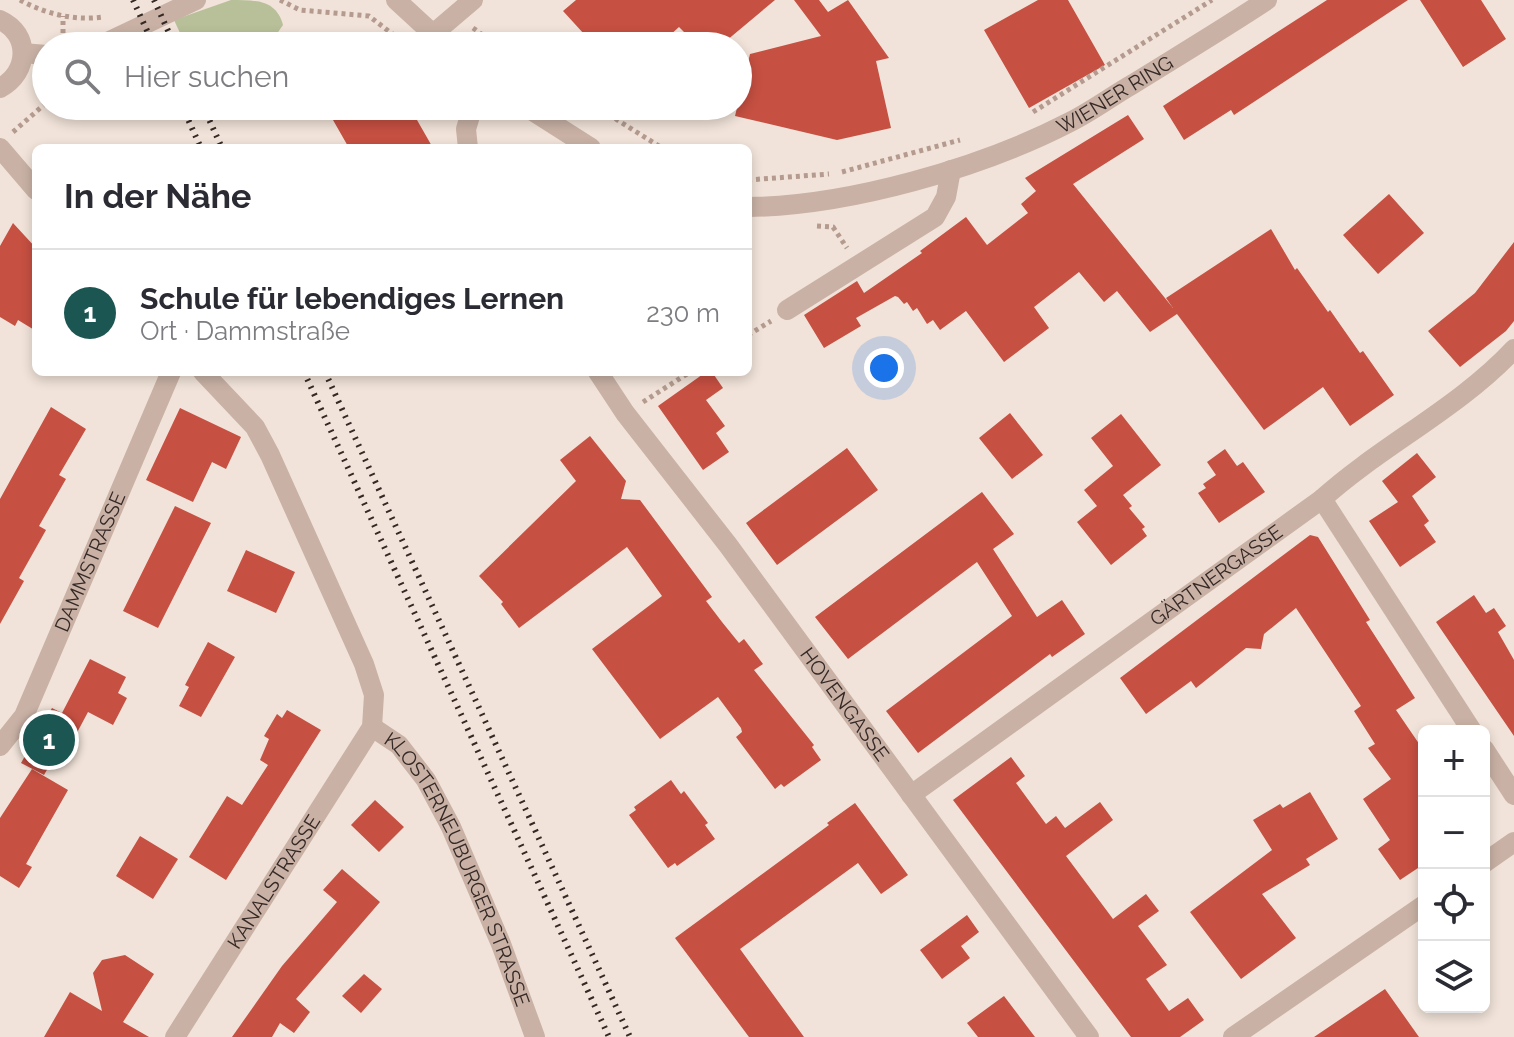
<!DOCTYPE html>
<html lang="de">
<meta charset="utf-8">
<style>
body{margin:0;font-family:Raleway,sans-serif;background:#f7f7f7;color:#2b2b33}
.controls{position:absolute;right:24px;bottom:24px;display:grid;overflow:hidden;border-radius:12px;box-shadow:0 4px 12px #0003}
.controls button{width:72px;height:72px;display:grid;place-items:center;padding:0;border:0;border-bottom:2px solid #e1e1e2;background:#fff;color:#2b2b33;font:40px sans-serif}
.you{position:absolute;left:884px;top:368px;width:28px;height:28px;margin:-20px;border:6px solid #fff;border-radius:50%;background:#1a73e8;box-shadow:0 0 0 12px #1a73e833}
.badge{display:grid;place-items:center;width:52px;height:52px;border-radius:50%;background:#1c5652;color:#fff;font-size:26px;font-weight:700}
.pin{position:absolute;translate:-50% -50%;border:4px solid #fff;box-shadow:0 2px 8px #0006}
.list{margin:0;padding:0;list-style:none}
h2{display:flex;justify-content:space-between;align-items:center;height:104px;margin:0;padding:0 32px;font-size:34px}
h2 small{font-size:26px;font-weight:400;color:#7c7c81}
.list li{display:grid;grid-template-columns:52px 1fr auto;gap:24px;align-items:center;box-sizing:border-box;height:128px;padding:0 32px;border-top:2px solid #e1e1e2}
.list b{display:block;font-size:30px;white-space:nowrap}
.list p{margin:0;font-size:26px;white-space:nowrap;color:#7c7c81}
.list em{font-size:26px;font-style:normal;color:#7c7c81}
.icon{flex:none;width:44px;height:44px;fill:none;stroke:currentColor;stroke-width:2;stroke-linecap:round;stroke-linejoin:round}
.map{position:relative;flex:none;width:1514px;height:1037px;overflow:hidden}
.search{position:absolute;background:#fff;box-shadow:0 4px 12px #0003;left:32px;top:32px;width:720px;height:88px;display:flex;align-items:center;gap:20px;box-sizing:border-box;padding:0 28px;border-radius:44px;color:#7c7c81;font-size:30px}
.panel{position:absolute;background:#fff;box-shadow:0 4px 12px #0003;left:32px;top:144px;width:720px;height:232px;border-radius:12px}
.map>svg:first-child{display:block}
.green{fill:#b8c099}
.building{fill:#c65042}
.lines{fill:none;stroke-linecap:round;stroke-linejoin:round}
.path{stroke:#b59b8f;stroke-width:5;stroke-dasharray:4 4;stroke-linecap:butt}
.street{stroke:#c9b1a5;stroke-width:20}
.rail{stroke:#352926;stroke-width:6;stroke-dasharray:2 6;stroke-linecap:butt}
.labels{text-anchor:middle;stroke-width:7;stroke-linejoin:round;paint-order:stroke}
.street-label{font-size:20px;fill:#352926;stroke:#f9ede5}
</style>
<div class="map">
<svg width="1514" height="1037" viewBox="0 0 1514 1037">
<rect width="100%" height="100%" fill="#f1e3d9"/>
<!-- green -->
<path class="green" d="M231 0C257 0 276 0 283 25L276 35 224 46H186L174 20Z"/>
<!-- building -->
<path class="building" d="M576 0H775L720 46H698L679 27 658 46H595L563 11Z
M794 0H819L828 12 848 0 889 58 876 61 891 128 837 140 735 116 750 54 821 36Z
M1038 0H1068L1105 65 1029 108 984 30Z
M1327 0H1408L1234 115 1231 110 1184 140 1163 106Z
M1420 0H1481L1506 39 1463 67Z
M325 106H409L433 148H349Z
M1128 115 1144 139 1073 184 1173 308 1166 298 1271 229 1295 270 1297 268 1328 312 1330 310 1360 353 1363 351 1394 395 1350 426 1323 387 1264 430 1177 314 1150 332 1117 291 1104 302 1079 272 1034 307 1049 328 1004 362 966 311 940 330 933 320 927 324 917 308 913 311 907 302 904 304 898 297 895 296 856 318 861 326 824 348 804 315 857 281 864 293 922 253 920 251 966 217 987 245 1028 213 1021 204 1036 191 1025 178Z
M1389 194 1424 233 1378 274 1343 235Z
M13 223 36 248V331L18 320 15 326 0 317V246Z
M1514 242V321L1506 331 1460 367 1428 331 1475 293Z
M706 372H712L723 388 706 400 725 426 716 433 729 452 703 470 658 406Z
M51 407 86 429 59 475 66 479 39 526 46 530 19 578 24 581 0 624V499Z
M180 408 241 437 226 469 212 462 193 502 146 480Z
M1010 413 1043 455 1012 479 979 438Z
M1121 414 1161 465 1123 495 1132 506 1129 508 1145 527 1142 529 1147 536 1111 565 1077 522 1097 506 1084 490 1113 466 1091 438Z
M590 436 626 481 621 499 640 500 712 597 706 601 722 622 739 643 744 639 763 664 754 670 814 745 812 747 821 760 784 787 781 784 775 789 736 737 742 732 741 728 718 697 660 739 592 649 662 596 627 547 519 628 501 604 503 602 479 576 576 481 560 460Z
M847 448 878 490 777 565 746 523Z
M1225 449 1237 466 1243 462 1265 492 1219 523 1198 493 1206 488 1203 484 1216 475 1207 462Z
M1417 453 1436 477 1412 496 1429 521 1424 525 1436 542 1400 567 1369 521 1398 502 1382 481Z
M982 492 1014 534 993 549 1037 617 1062 600 1085 634 1052 657 1050 654 918 753 886 711 1012 616 977 562 848 659 815 617Z
M175 506 211 523 158 628 123 611Z
M1310 535 1318 537 1370 620 1366 622 1415 698 1396 710 1424 751V864L1400 880 1378 849 1390 840 1363 799 1391 779 1368 748 1375 744 1354 711 1361 706 1296 608 1264 634 1261 649 1246 648 1196 688 1191 681 1146 714 1120 678Z
M246 550 295 572 276 613 227 591Z
M1474 595 1486 613 1494 608 1506 626 1498 632 1514 660V736L1436 622Z
M208 642 235 657 201 717 179 706 189 687 185 685Z
M90 659 126 677 118 693 127 698 113 725 88 712 72 742 65 738 44 775 21 763 52 708 62 713Z
M287 710 321 730 226 880 189 857 227 796 242 805 268 765 260 760 269 739 264 736 277 714 282 718Z
M1011 757 1025 776 1016 783 1046 824 1056 816 1065 828 1100 802 1113 820 1066 856 1113 919 1146 894 1159 911 1138 926 1167 965 1146 979 1169 1011 1188 998 1204 1020 1180 1037H1131L953 800Z
M32 769 68 790 26 864 32 867 19 888 0 876V818Z
M671 780 681 794 684 791 708 823 705 825 715 839 677 866 675 863 668 868 629 815 636 810 634 807Z
M1310 792 1338 839 1306 859 1310 865 1262 894 1296 938 1241 979 1190 912 1272 850 1253 820 1280 804 1283 808Z
M375 800 404 827 379 852 351 825Z
M855 803 908 875 881 894 858 863 740 949 804 1037H749L675 938 829 825 827 823Z
M140 836 178 859 153 899 116 876Z
M342 869 380 902 296 999 310 1012 294 1033 280 1023 272 1037H232L282 966 337 902 323 890Z
M967 915 979 932 961 946 970 958 942 979 920 950Z
M125 955 154 974 123 1022 149 1037H44L70 992 102 1011 93 973 102 960Z
M364 974 382 989 361 1013 342 996Z
M1385 989 1419 1037H1314Z
M1004 996 1035 1037H978L967 1023Z"/>
<g class="lines">
<!-- path -->
<path class="path" d="M20 0C46 14 74 21 103 17
M280 0 300 10 369 16 408 46
M473 28 498 46
M63 41V16
M595 106 662 148
M1033 112 1212 0
M13 132 46 103
M842 172 960 140
M748 180 829 174
M817 226 833 227 847 248
M748 335 771 321
M643 402 690 372"/>
<!-- street -->
<g class="street">
<path d="M396 0 446 46"/>
<path d="M0 20C31 34 29 73 0 88"/>
<path d="M433 34 473 0"/>
<path d="M99 46 196 0"/>
<path d="M23 53 46 55"/>
<path d="M525 106 591 148"/>
<path d="M0 148 36 190"/>
<path d="M468 148 466 129 473 106"/>
<path id="s1" d="M748 207C848 206 981 168 1070 122 1092 111 1112 96 1133 84 1178 56 1223 29 1267 0"/>
<path d="M787 310 935 217 946 197 951 170"/>
<path id="s2" d="M598 372 625 413 728 545 1089 1037"/>
<path d="M1322 499 1472 731"/>
<path id="s3" d="M372 727 399 745 426 780 451 827 501 944 535 1037"/>
<path id="s4" d="M0 746 24 716 171 372"/>
<path d="M1484 749 1514 795"/>
<path id="s5" d="M911 795 1322 499C1382 445 1459 408 1514 349"/>
<path d="M1484 863 1514 842"/>
<path id="s6" d="M175 1037 372 727 374 695 364 664 270 455 255 427 203 372"/>
<path d="M1233 1037 1424 905"/>
</g>
<!-- rail -->
<path class="rail" d="M133 0 154 46
M154 0 175 46
M182 106 201 148
M203 106 222 148
M304 372 609 1037
M325 372 630 1037"/>
</g>
<g class="labels">
<!-- street labels -->
<g class="street-label">
<text dy="7" stroke="none"><textPath href="#s1" startOffset="388">WIENER RING</textPath></text>
<text dy="7" stroke="none"><textPath href="#s4" startOffset="206">DAMMSTRASSE</textPath></text>
<text dy="7" stroke="none"><textPath href="#s5" startOffset="376">GÄRTNERGASSE</textPath></text>
<text dy="7" stroke="none"><textPath href="#s2" startOffset="414">HOVENGASSE</textPath></text>
<text dy="7" stroke="none"><textPath href="#s3" startOffset="170">KLOSTERNEUBURGER STRASSE</textPath></text>
<text dy="7" stroke="none"><textPath href="#s6" startOffset="184">KANALSTRASSE</textPath></text>
</g>
</g>
</svg>
<div class="controls">
<button>+</button>
<button>−</button>
<button><svg class="icon" aria-label="locate" viewBox="0 0 24 24"><circle cx="12" cy="12" r="6"/><path d="M12 2v4M12 18v4M2 12h4M18 12h4"/></svg></button>
<button><svg class="icon" aria-label="layers" viewBox="0 0 24 24"><path d="M12 4l9 5-9 5-9-5zM3 14l9 5 9-5"/></svg></button>
</div>
<div class="you"></div>
<div class="pin badge" style="left:49px;top:740px">1</div>
<div class="search"><svg class="icon" aria-label="search" viewBox="0 0 24 24"><circle cx="10" cy="10" r="6"/><path d="M15 15l6 6"/></svg>Hier suchen</div>
<section class="panel">
<h2>In der Nähe<small></small></h2>
<ul class="list">
<li><span class="badge">1</span><div><b>Schule für lebendiges Lernen</b><p>Ort · Dammstraße</p></div><em>230 m</em></li>
</ul>
</section>
</div>
